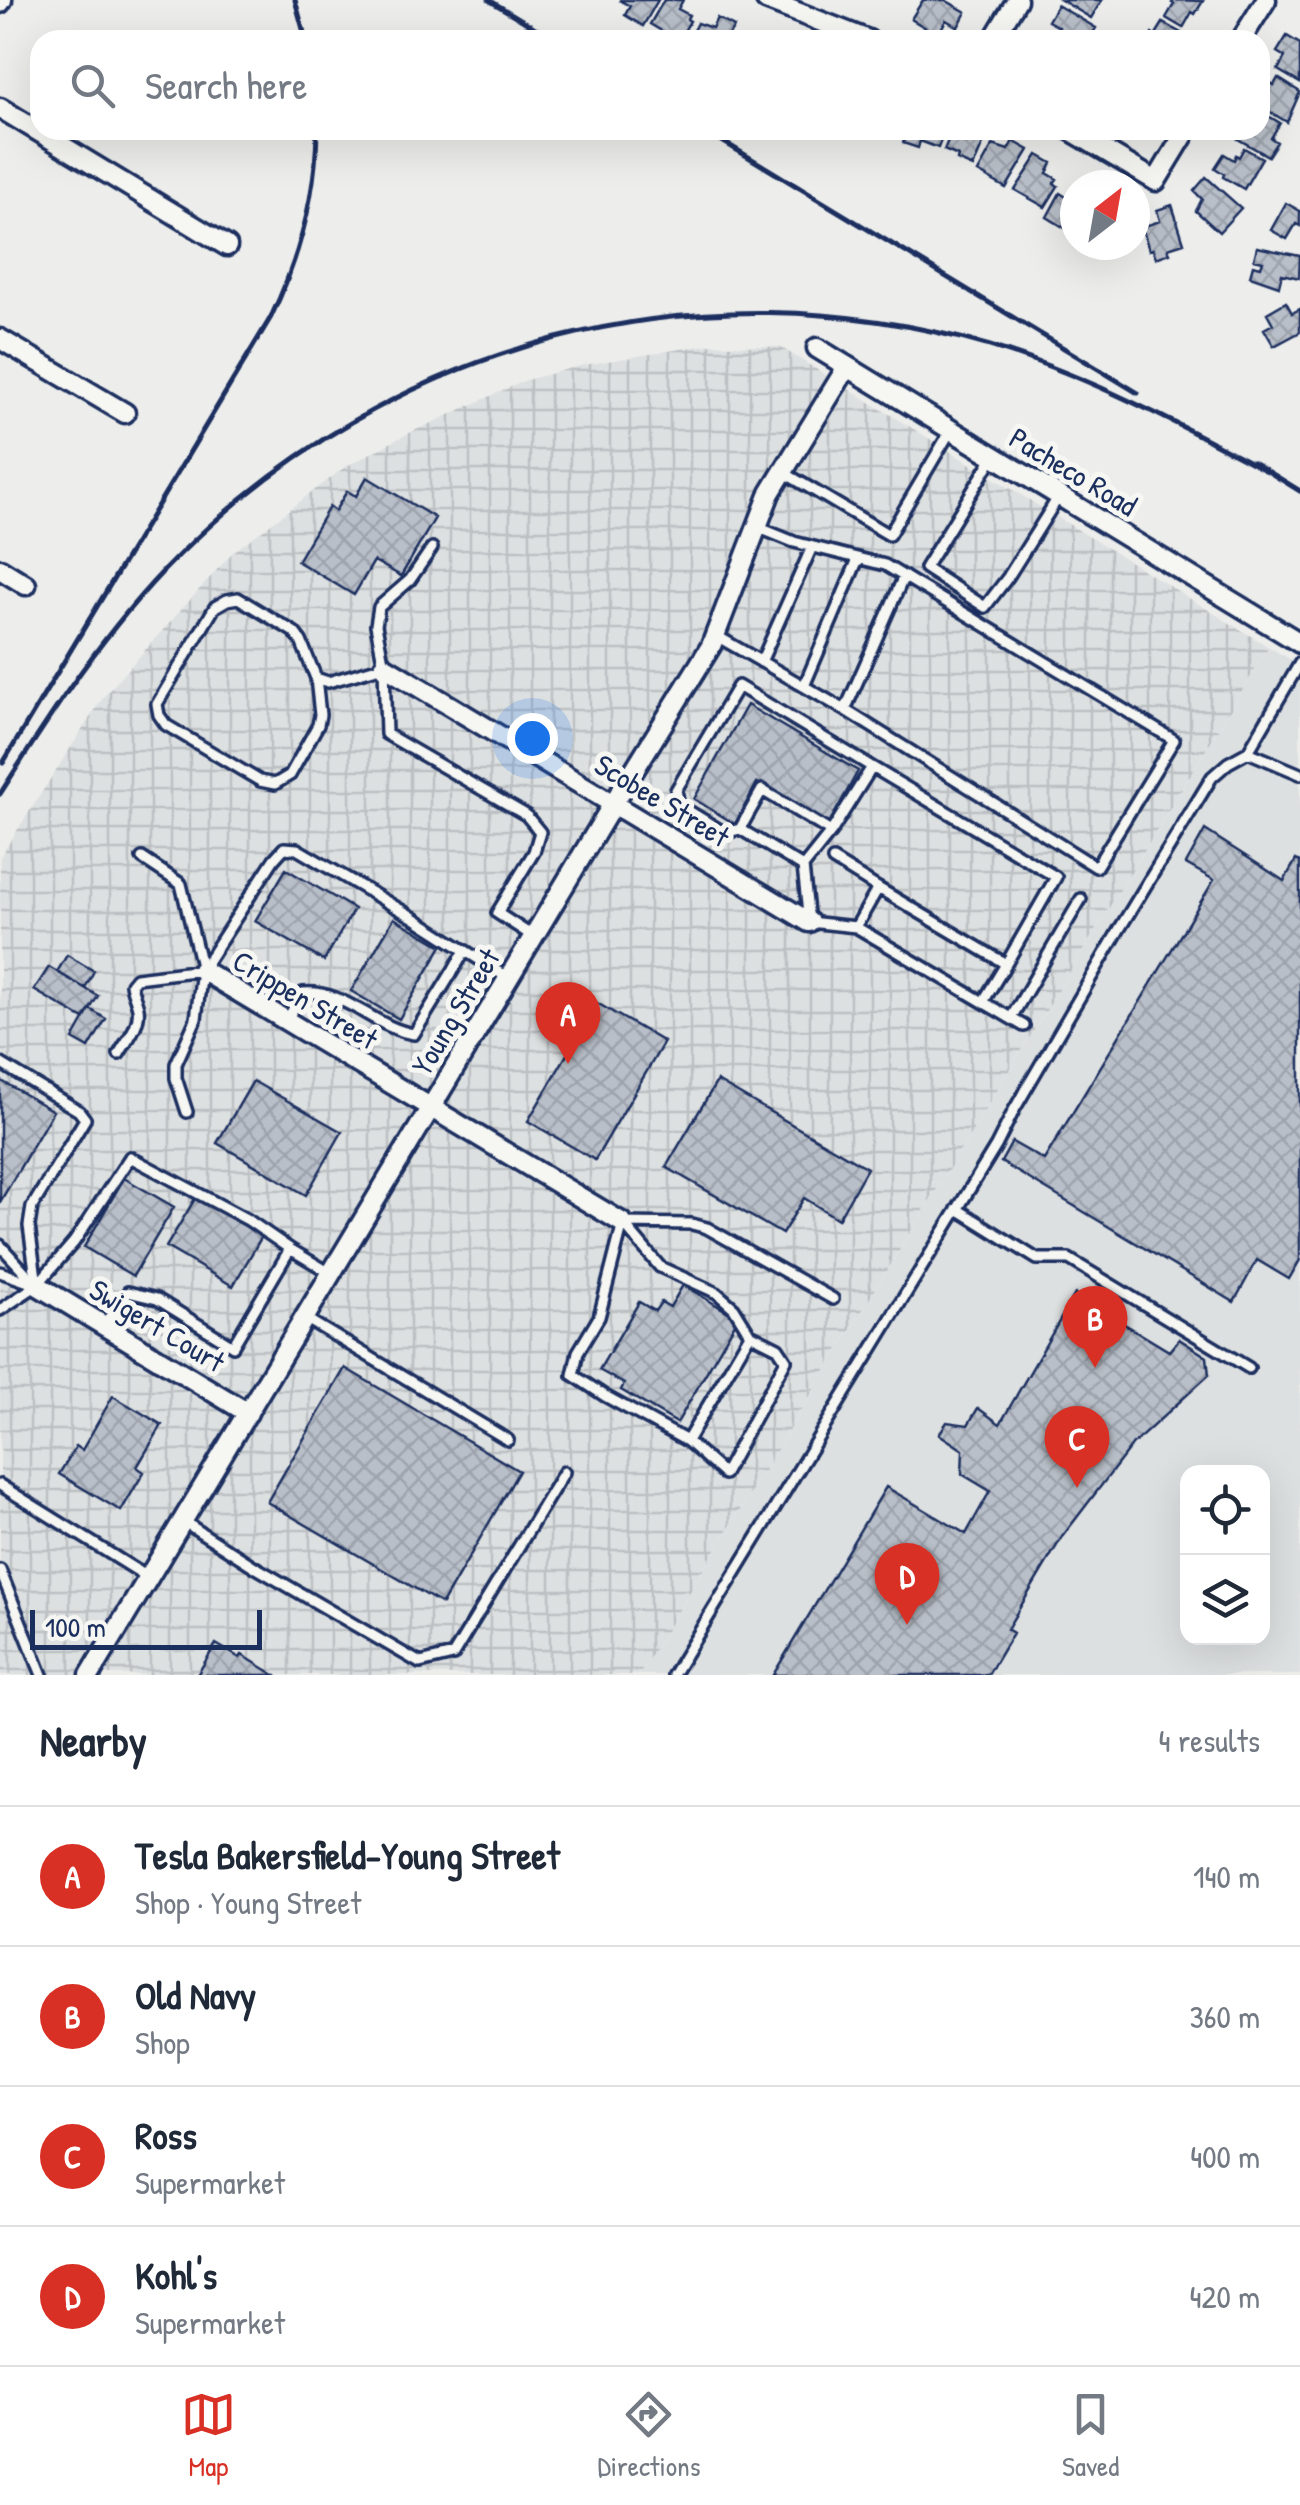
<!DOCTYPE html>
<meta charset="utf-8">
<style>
body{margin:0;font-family:"Patrick Hand",sans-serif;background:#f6f6f7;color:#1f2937}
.controls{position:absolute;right:30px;bottom:30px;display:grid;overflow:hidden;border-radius:20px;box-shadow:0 10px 40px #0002}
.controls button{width:90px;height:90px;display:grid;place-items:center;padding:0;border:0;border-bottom:2px solid #e0e1e3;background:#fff;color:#1f2937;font:50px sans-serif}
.compass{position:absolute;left:1060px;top:170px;width:90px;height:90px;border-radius:50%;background:#fff;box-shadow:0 10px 40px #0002;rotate:31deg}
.scale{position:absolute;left:30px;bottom:25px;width:232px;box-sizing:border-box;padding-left:10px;border:5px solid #1b2f5e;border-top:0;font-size:28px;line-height:35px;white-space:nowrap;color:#1b2f5e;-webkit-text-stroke:8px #f6f6f2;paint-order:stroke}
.you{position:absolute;left:532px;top:738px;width:35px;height:35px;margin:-25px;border:8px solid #fff;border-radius:50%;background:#1a73e8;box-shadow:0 0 0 15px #1a73e833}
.badge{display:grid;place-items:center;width:65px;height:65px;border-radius:50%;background:#d93025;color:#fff;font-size:32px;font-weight:700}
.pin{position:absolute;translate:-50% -82px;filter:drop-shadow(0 2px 5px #0008)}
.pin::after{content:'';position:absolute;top:52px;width:35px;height:30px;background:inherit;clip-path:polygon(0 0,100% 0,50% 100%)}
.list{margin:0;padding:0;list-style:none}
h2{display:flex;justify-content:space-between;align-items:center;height:130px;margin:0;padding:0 40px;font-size:42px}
h2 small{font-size:32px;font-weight:400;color:#747a83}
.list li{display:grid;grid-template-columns:65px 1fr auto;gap:30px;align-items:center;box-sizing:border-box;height:140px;padding:0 40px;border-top:2px solid #e0e1e3}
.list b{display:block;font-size:38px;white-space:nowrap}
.list p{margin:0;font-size:32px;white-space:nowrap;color:#747a83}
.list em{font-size:32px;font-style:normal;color:#747a83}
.icon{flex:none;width:55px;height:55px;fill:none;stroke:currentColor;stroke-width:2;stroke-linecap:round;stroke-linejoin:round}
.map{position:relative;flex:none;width:1300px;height:1675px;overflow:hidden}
.search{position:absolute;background:#fff;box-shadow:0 10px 40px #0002;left:30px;right:30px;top:30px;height:110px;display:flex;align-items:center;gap:25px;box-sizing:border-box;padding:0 35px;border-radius:30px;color:#747a83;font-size:38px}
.sheet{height:690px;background:#fff}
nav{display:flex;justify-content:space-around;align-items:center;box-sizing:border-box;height:140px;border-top:2px solid #e0e1e3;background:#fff;font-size:28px;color:#747a83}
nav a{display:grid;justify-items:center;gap:5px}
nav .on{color:#d93025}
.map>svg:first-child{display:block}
.built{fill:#dde0e1;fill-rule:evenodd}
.industrial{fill:url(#industrial-grid)}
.building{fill:url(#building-cross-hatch);stroke:#1b2f5e;stroke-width:2.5}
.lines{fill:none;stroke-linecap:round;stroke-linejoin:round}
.service-casing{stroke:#1b2f5e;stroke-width:16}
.minor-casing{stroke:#1b2f5e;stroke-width:25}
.service{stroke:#f6f6f2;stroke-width:9}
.minor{stroke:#f6f6f2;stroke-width:18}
.rail{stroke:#1b2f5e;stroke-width:5}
.labels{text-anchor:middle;stroke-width:10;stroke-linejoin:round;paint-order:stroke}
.street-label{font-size:30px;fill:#1b2f5e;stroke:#f6f6f2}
</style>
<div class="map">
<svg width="1300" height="1675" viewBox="0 0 1300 1675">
<defs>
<pattern id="industrial-grid" width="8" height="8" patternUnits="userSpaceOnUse" patternTransform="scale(2.5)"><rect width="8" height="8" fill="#dde0e1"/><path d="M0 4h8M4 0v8" fill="none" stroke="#bdc0c3"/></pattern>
<pattern id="building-cross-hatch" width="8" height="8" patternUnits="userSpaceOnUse" patternTransform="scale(2.5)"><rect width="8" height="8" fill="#b9bfc8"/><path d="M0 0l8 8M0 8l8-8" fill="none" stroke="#9ea4ae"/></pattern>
</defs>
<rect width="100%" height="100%" fill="#edeeec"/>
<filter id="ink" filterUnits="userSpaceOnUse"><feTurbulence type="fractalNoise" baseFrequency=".01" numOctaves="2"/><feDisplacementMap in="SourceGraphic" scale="20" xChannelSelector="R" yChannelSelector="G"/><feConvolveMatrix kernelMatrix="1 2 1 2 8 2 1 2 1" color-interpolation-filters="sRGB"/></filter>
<g filter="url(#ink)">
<!-- built -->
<path class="built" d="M1269 647 1300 665V1675H639ZM1188 1472H1262V1638H1188Z"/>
<!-- industrial -->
<path class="industrial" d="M711 344 780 347 1269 647 639 1675H0V857L104 696 232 553 345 467 405 435 526 380 583 365Z"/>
<!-- building -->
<path class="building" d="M619 0H658L643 26 625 15 630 6Z
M664 0H683L678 9 689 15 687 19 690 21 679 40H668L663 37 665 33 650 24Z
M923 0H945L966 12 958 27 946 20 938 35 911 19Z
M1061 0H1102L1091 18Z
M1174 0 1203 1 1195 14 1192 12 1183 28 1166 18 1174 4 1172 3Z
M1057 5 1096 28 1089 40H1053L1059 27 1048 21Z
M717 18 734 27 726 40H688L697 23 712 28Z
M1163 23 1181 33 1178 37 1182 40H1149L1152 34 1155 36Z
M1287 36 1300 44V83L1278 70 1285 57 1277 52Z
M1278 78 1300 92 1287 122 1260 106V85L1267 89 1271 83 1274 85Z
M1260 111 1280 123 1271 138 1277 142 1268 156 1238 139 1243 130H1260Z
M908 130H945L938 148 920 141 918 148 903 143Z
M957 130H989L973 167 957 160 958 156 944 150 952 131 956 132Z
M1013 141 1029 150 1006 188 978 172 993 145 1008 150Z
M1244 148 1262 158 1244 189 1223 177 1224 174 1215 168 1224 154 1234 160 1236 155 1239 157Z
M1038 155 1052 163 1047 173 1057 179 1054 183 1058 186 1045 207 1015 190Z
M1206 177 1241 208 1219 232 1196 211 1202 199 1194 191Z
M1060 193 1068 198 1070 194 1075 195V229L1073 233 1047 217Z
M1286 203 1300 211V226L1296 224 1287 239 1271 230Z
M1172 205 1184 243 1168 248 1170 253 1156 258 1153 249 1149 250 1142 227 1160 221 1157 210Z
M1257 247 1300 256 1299 278 1282 274 1279 286 1250 276 1253 265 1261 267 1263 261 1254 259Z
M1286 302 1292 313 1300 309V332L1274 346 1264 329 1273 324 1267 313Z
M367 477 435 518 401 576 374 561 354 595 297 561 329 507 335 511 347 491 356 496Z
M747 705 858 771 829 824 757 783 735 824 694 799Z
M1205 830 1284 881 1296 860 1300 862V1260L1289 1279 1257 1260 1234 1302 1001 1162 1012 1142 1044 1160 1214 880 1186 864Z
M286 869 354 909 324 961 255 921Z
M394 918 442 946 399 1019 351 991Z
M67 955 94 971 85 988 57 972Z
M49 967 98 996 84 1019 34 990Z
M597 1003 664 1042 595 1160 528 1121Z
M90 1009 106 1019 89 1048 73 1039Z
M0 1080 53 1111 0 1202Z
M253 1081 342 1132 306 1195 217 1143Z
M717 1081 867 1168 838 1219 804 1198 782 1234 666 1167Z
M124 1178 174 1207 133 1276 84 1247Z
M196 1197 262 1236 233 1286 166 1247Z
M683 1285 738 1318 677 1423 621 1390 624 1384 599 1370 639 1302 655 1311 661 1302 670 1307Z
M1075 1294 1169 1351 1179 1339 1207 1357 1209 1375 1133 1444 1062 1537 1007 1629 1013 1633 988 1675H773L886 1487 966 1534 990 1491 962 1474 963 1450 939 1434 947 1422 968 1425 978 1408 1000 1424Z
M345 1368 519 1471 442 1604 267 1502Z
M113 1396 162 1425 137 1467 144 1472 121 1511 59 1474 76 1446 82 1450Z
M216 1644 240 1658 242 1655 275 1675H197Z"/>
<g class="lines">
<defs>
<path id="service" d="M994 456 925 568 985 607 1008 577 1059 496
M783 472 889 535 951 430
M432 548 410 580 379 607 376 625 384 666 386 734 526 815 540 832 534 852 497 913 534 937
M715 635 845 710 1096 867 1174 740 885 565 794 542 757 527
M761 662 812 547
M1300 663 1248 752 1300 774
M316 678 320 715 318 725 290 775 275 784 260 781 166 725 159 715 157 704 215 607 227 600 238 598 294 632 301 641 316 678 328 682 384 666
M804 686 858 559
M845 710 904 576
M872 767 1056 877 1006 964
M740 829 762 790 831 832
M142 858 181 884 202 970 196 1019 176 1064V1078L187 1112
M833 860 878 888
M803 867 740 829 725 833 679 805 676 790 738 686 872 767 831 832 803 867 809 922 856 927 878 888 1006 964 983 1002 856 927
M983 1002 1024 1026
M1011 1018 1081 899
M286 1021 303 993C345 989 374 1028 414 1034L465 951
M119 1054C127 1040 141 1024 138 1008 136 999 132 992 131 984L136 978 202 970 274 859 284 848 297 849 411 916 508 978
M0 1063 79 1111 85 1119 32 1207 29 1226 37 1285
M957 1209 1037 1259H1069L1249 1368
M623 1223 660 1267 717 1293 734 1308 750 1334 687 1441 605 1396 573 1375 578 1352 599 1317Z
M623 1223 692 1224 707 1228 833 1299
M0 1245 35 1283
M0 1272 37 1285 0 1310
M37 1285 74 1242 130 1157 248 1220 290 1249
M305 1318 508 1440
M103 1326 128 1292 157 1299 233 1346 290 1249 332 1274
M687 1441 724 1474 786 1360 778 1348 750 1334
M0 1485 149 1578
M183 1521 255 1567 420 1663 453 1655 564 1472
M0 1570 42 1675
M673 1675 996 1146 1014 1110 1120 928 1212 777 1228 763 1248 752"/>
<path id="minor" d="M766 0 868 40
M0 3 2 0
M993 40 1017 0
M1241 40 1266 0
M0 108 227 246
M1070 130 1156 181 1187 130
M0 339 125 413
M817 348 1300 643
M0 569 26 585
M384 666 809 922
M202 970 623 1223
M37 1285 248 1413
M90 1675 613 804 711 646 770 493 847 367"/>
</defs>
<!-- service casing -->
<use href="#service" class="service-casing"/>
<!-- minor casing -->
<use href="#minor" class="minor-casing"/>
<!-- service -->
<use href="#service" class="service"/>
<!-- minor -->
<use href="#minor" class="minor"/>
<!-- rail -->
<path class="rail" d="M295 0 306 40
M489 0 555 40
M704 130 1138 393
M1253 462 1300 491
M3 763 271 317C299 258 316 196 317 130
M0 794C53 711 106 628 176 558 391 342 696 260 990 346 1086 375 1177 423 1265 470"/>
</g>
</g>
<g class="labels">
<!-- street labels -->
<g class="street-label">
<text transform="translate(1073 472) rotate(31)" y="10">Pacheco Road</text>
<text transform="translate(662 801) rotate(31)" y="10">Scobee Street</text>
<text transform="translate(305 1000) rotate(31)" y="10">Crippen Street</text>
<text transform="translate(456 1012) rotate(-59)" y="10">Young Street</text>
<text transform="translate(157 1326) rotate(31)" y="10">Swigert Court</text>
</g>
</g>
</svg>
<div class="controls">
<button><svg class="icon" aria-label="locate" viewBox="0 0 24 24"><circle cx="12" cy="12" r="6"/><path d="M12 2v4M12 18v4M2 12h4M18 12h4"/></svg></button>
<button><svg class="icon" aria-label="layers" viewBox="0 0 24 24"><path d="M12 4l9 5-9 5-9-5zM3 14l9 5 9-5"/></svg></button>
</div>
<svg class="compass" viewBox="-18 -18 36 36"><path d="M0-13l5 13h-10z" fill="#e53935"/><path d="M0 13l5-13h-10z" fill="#747a83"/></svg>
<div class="scale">100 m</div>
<div class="you"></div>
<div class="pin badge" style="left:568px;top:1064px">A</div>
<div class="pin badge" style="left:1095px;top:1368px">B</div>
<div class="pin badge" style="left:1077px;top:1488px">C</div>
<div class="pin badge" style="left:907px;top:1625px">D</div>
<div class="search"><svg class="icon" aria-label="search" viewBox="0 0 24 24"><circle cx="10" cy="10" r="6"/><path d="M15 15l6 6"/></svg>Search here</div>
</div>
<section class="sheet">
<h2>Nearby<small>4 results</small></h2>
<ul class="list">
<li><span class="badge">A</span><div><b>Tesla Bakersfield-Young Street</b><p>Shop · Young Street</p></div><em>140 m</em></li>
<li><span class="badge">B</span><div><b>Old Navy</b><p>Shop</p></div><em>360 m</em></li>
<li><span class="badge">C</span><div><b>Ross</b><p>Supermarket</p></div><em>400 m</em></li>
<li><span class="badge">D</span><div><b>Kohl's</b><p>Supermarket</p></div><em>420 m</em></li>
</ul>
</section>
<nav>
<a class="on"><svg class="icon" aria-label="map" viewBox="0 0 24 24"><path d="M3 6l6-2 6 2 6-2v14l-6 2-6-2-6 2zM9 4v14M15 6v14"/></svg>Map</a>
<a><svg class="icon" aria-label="directions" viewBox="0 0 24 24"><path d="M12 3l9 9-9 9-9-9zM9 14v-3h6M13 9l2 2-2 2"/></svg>Directions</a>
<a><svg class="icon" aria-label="saved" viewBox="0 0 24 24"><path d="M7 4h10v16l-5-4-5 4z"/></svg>Saved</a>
</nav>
